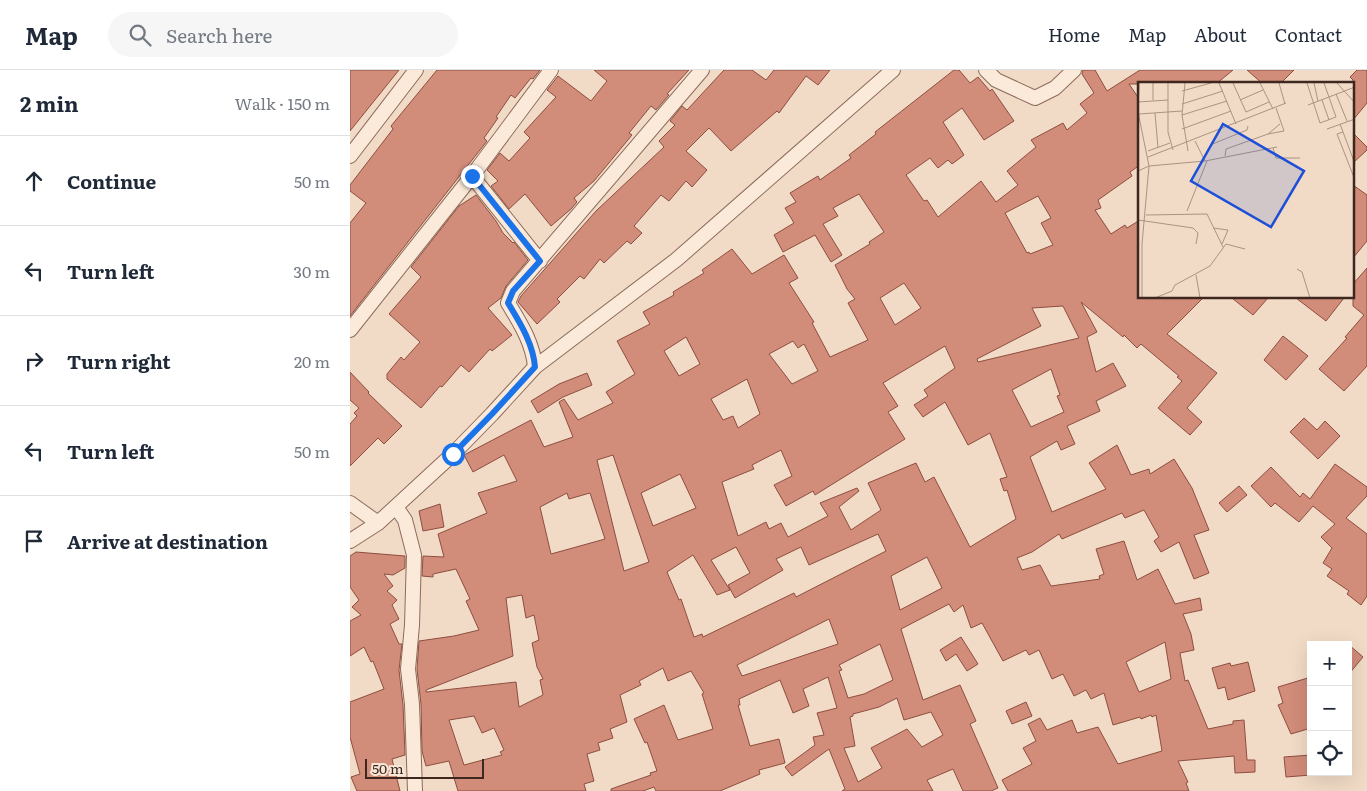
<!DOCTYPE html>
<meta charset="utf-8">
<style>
body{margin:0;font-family:Literata,serif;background:#f6f6f7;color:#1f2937}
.controls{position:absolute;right:15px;bottom:15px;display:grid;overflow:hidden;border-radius:0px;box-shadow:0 5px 20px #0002}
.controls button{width:45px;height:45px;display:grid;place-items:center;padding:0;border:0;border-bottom:1px solid #e0e1e3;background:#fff;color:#1f2937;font:25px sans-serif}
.scale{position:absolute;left:15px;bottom:12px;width:119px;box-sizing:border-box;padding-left:5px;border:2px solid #3d271f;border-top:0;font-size:14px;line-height:18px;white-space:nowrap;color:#3d271f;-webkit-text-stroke:4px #f8e7d6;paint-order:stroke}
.stop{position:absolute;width:15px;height:15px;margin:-11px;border:4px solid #1a73e8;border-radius:50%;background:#fff}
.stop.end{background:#1a73e8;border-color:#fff;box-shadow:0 1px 5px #0008}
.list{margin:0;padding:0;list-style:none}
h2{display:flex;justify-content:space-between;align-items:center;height:65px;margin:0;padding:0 20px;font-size:21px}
h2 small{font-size:16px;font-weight:400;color:#747a83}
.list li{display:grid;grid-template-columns:32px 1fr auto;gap:15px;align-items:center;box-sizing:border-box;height:90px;padding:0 20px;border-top:1px solid #e0e1e3}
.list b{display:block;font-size:19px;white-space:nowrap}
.list em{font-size:16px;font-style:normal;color:#747a83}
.icon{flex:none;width:28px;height:28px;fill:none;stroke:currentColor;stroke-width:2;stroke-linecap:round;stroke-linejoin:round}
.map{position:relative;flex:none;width:1017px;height:721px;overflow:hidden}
header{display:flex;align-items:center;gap:30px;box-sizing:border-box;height:70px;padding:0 25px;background:#fff;border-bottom:1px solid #e0e1e3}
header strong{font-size:24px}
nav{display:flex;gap:28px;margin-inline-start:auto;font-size:18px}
.search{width:350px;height:45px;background:#f6f6f7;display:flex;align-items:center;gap:12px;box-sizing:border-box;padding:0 18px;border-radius:28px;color:#747a83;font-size:19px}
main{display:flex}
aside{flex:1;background:#fff}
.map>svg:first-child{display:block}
.building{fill:#d18c7a;stroke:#8e4e3f;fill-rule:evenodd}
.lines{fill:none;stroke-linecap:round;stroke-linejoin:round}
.minor-casing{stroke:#8d6b5a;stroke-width:16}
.minor{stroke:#fbeada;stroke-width:14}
.route{stroke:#1a73e8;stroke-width:6}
.inset-road{fill:none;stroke:#a99383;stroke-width:1}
.view{fill:#1d4ed8;fill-opacity:0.15;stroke:#1d4ed8;stroke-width:2.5}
.inset-edge{fill:none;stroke:#3d271f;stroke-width:2.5}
</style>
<header>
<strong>Map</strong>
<div class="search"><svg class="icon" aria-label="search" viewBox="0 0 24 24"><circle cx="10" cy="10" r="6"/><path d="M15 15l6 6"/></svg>Search here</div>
<nav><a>Home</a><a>Map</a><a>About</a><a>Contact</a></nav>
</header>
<main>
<aside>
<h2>2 min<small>Walk · 150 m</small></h2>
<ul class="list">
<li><svg class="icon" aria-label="ahead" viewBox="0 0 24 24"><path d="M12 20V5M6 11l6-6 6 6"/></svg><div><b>Continue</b></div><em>50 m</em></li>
<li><svg class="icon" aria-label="left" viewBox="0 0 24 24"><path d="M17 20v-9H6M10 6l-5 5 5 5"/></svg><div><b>Turn left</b></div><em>30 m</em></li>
<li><svg class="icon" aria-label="right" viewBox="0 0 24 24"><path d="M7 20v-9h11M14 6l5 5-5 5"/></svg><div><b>Turn right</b></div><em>20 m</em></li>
<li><svg class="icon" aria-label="left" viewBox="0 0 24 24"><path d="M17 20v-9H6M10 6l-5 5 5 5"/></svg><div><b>Turn left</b></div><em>50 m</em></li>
<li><svg class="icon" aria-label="arrive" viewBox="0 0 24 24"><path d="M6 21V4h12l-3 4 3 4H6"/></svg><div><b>Arrive at destination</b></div></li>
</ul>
</aside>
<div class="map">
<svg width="1017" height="721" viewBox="0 0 1017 721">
<rect width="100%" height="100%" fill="#f1dbc6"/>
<!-- building -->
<path class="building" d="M0 0H49L0 61Z
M87 0H190L183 9 181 8 165 28 161 25 146 47 148 48 134 68 137 71 0 246V153L16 133 0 121V115L43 59 41 56Z
M244 0H339L317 24 319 25 306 40 301 36 279 63 282 65 244 111 224 128 227 132 221 139 201 156 175 124 159 139 141 116 148 111 137 100 150 83 159 91 180 68 174 62 206 27 197 20 208 6 241 31 257 11Z
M374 0H402L416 10 424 0H480L468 15 456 6 429 43 427 41 381 81 359 58 336 81 357 100 342 117 336 111 319 131 311 125 284 156 292 163 281 174 277 171 254 193 250 189 234 209 230 206 207 229 210 232 187 254 168 232 171 226 246 141 314 77 309 71 325 55 320 51 332 36 337 40Z
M604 0H609L620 13 628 7 640 21 642 19 664 51 634 70 612 38 593 52 614 85 602 94 598 90 588 98 580 88 556 105 574 131 577 130 588 147 631 111 646 132 668 115 657 101 686 77 681 70 713 53 717 60 737 43 730 34 744 23 732 4 733 0H745L757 21 790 0H883L866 14H779L790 30V95L780 102 782 106 748 130 751 138 745 140 761 164 775 155 777 158 790 150V228H853L817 264 867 303 837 338 852 352 840 365 808 338 832 311 827 307 829 306 791 274 787 278 774 265 773 267 731 232 747 262 737 267 746 302 763 293 776 316 746 331 750 341 717 356 725 374 711 380 707 371 680 387 702 442 756 419 739 393 767 375 781 405 799 399 800 404 824 389 842 418 859 460 844 465 859 503 844 509 829 472 811 482 804 471 809 467 794 440 775 448 772 443 712 469 709 464 682 482 667 488 672 500 690 495 701 516 750 509 749 506 754 504 746 479 774 471 787 510 808 499 825 534 850 528 852 540 833 544 841 564 844 580 830 583 835 611 838 610 858 659 883 654V651L894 650 897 690H905V702L885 703 884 686 828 691 838 712 836 713 839 721H658L652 710 682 694 673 678 686 671 678 654 690 648 697 660 722 650 727 663 748 657 768 694 812 681 806 645 802 647 801 645 791 649 790 647 763 655 754 623 741 629 736 620 724 626 713 604 702 609 689 580 679 585 676 580 653 591 632 553 621 558 613 535 604 542 599 534 551 559 573 630 610 615 626 651 620 654 648 718 641 721H613L603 699 577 710 583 721H492L495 719 479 679 442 706 435 697 465 675 463 667 474 665 467 643 487 638 478 607 453 619 459 636 443 643 430 610 389 629 390 635H388L400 676 429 669 435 693 409 700 410 704 370 721H306L304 717 293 721H261V719L301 705 300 703 307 701 297 672 295 673 284 649 314 635 328 670 363 659 352 624 354 623 341 601 318 611 313 598 289 611 291 615 270 625 277 652 260 659 263 668 248 673 250 680 237 684 244 711 234 714 236 721H108L99 691 76 696 72 681 71 634 67 599 69 571 104 566 129 560 116 531 120 529 106 499 83 504V507L72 506 73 486 94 487 88 464 137 443 128 423 167 411 154 385 123 402 114 385 181 350 194 377 223 367 209 332 214 329 228 350 263 333 256 322 285 304 267 271 300 254 293 242 324 225 323 222 354 203 352 200 382 179 402 204 434 185 448 208 439 213 464 252 462 253 480 287 518 270 498 233 505 229 497 219 485 195 520 174 519 172 534 162 509 124 483 138 488 146 473 154 492 185 481 192 465 165 433 182 424 165 444 153 435 138 446 132 440 123 468 106 470 110 501 88 499 85 526 64 525 62ZM688 126 701 148 691 153 703 175 680 184 679 182 677 183 655 143ZM554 213 571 238 545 255 530 228ZM713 236 729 268 628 292 627 289 691 256 682 238ZM336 267 350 294 329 306 314 281ZM443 271 448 278 454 274 468 301 442 314 419 284ZM595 276 605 298 574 320 578 326 564 335 573 347 595 332 618 375 640 363 657 407 650 409 654 421 657 420 666 449 620 477 584 407 575 412 566 393 518 413 531 440 501 460 489 437 509 421 507 418 470 433 478 446 438 467 431 453 419 459 416 452 388 466 372 412 404 399 402 395 431 380 442 406 424 415 436 436 463 421 465 425 555 369 538 342 548 336 533 313ZM701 299 710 325 707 326 714 342 681 357 662 320ZM397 309 410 344 388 358 383 346 373 350 361 329ZM263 385 299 492 274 501 247 390ZM330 404 346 438 303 456 291 423ZM217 423 219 429 240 423 255 469 201 484 190 437ZM528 464 536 481 446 527 444 523 353 567 352 564 344 567 331 529 329 530 317 502 343 485 367 525 380 520 361 490 386 477 400 503 378 515 385 528 433 500 426 489 451 477 459 495ZM577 487 592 518 550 540 541 506ZM172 525 176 548 184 545 189 570 182 573 187 597 193 609 190 610 193 625 169 637 166 612 76 622V620L163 586 156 528ZM479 549 488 574 392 606 387 595ZM815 572 821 609 789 622 776 592ZM530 574 543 610 514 624 498 628 489 601 492 600 489 595ZM547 628 554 650 581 642 593 665 572 677 557 659 521 678 532 698 508 712 494 678 505 676 500 647 503 646V644L529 637ZM124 646 132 663 144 658 154 680 150 682 152 685 114 695 99 650Z
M897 0H944L930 14H913Z
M1007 0H1017V33L1003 50V10L1000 7Z
M1003 63 1017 77V80L1003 93Z
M1003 115 1017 125V171L1003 188Z
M126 125 146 151 153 163 163 173 164 172 178 190 156 216 151 228 138 238 162 265 142 281 140 279 119 302 111 295 92 317 90 316 71 338 37 309V304L51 287 54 290 70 272 39 244 71 207 61 197 109 136Z
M1017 198V296L994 321 969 299 997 268 995 267 1014 245 1003 236V214Z
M882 228H918L903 245Z
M946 228H994L976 251Z
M933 266 958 286 936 310 914 290Z
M0 302 19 322 18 323 52 356 34 374 28 368 0 396V354L7 346 4 343 9 338 0 330Z
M237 303 242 315 213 327 188 343 181 331 209 314Z
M954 348 967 360 975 351 990 366 968 389 940 362Z
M985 394 1017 417V426L996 448 1017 464V526L1011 535 997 524 999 521 977 506 982 499 973 493 982 478 971 467 985 454 963 436 949 452 925 433 921 437 901 416 921 397 950 427 953 423 960 429Z
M889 416 897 425 877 442 869 433Z
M90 434 94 457 73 461 69 441Z
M6 482 55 486V498L43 505 34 504 43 516 37 521 47 530 42 535 49 549 40 554 49 574H52L49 600 53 635 55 685 42 689 50 721H7L1 707 10 704 0 667V632L34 619 23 591 21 592 14 577 0 586V551L11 545 2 537 9 530 0 517V486Z
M611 567 628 594 617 601 606 584 596 591 590 580Z
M998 574 1013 587 998 605Z
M898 592 905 621 878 630 875 617 868 619 862 598 880 593 881 596Z
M961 607V658L941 664 928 635 933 633 928 617Z
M676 632 682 646 662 654 656 641Z
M961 685V705L936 707 934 687Z"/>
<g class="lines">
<defs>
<path id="minor" d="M636 0 646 10 685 28 705 18 724 0
M0 86 66 0
M122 106 190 191
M0 260 122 106 201 0
M185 297C183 273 170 253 158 233L163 221 352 0
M0 433 28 453
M46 437 55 450 64 485 62 555 58 599 62 634 65 721
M0 471 28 453 103 384 142 344 185 297 326 190 543 0"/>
</defs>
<!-- minor casing -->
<use href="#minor" class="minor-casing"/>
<!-- minor -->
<use href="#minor" class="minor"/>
</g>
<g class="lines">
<!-- route -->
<path class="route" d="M103 384 142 344 185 297C183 273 170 253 158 233L163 221 190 191 122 106"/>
</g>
<!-- overview -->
<g transform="translate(788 12)">
<rect width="216" height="216" fill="#f1dbc6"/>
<path class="inset-road" d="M1 1 0 30 11 84 4 162V216M15 1V18M30 1V50L35 68M47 1 44 33 50 69M81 1 98 42M95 1 108 30 131 20M122 1 135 27M141 1 147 22M169 1 182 41 198 35 186 1M176 1 180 19M199 1 217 21M44 9 73 1M198 12 209 39M102 18 125 8M184 18 191 38M0 20 30 18M44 22 85 9M170 23 217 5M17 31 20 66M1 32 44 29M44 33 89 19M202 42 217 82M44 47 93 29M189 47 217 37M205 50 199 52 217 98M130 52 146 49 138 26M57 59 67 79M72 63 109 48 110 44M135 66 138 76H162M10 69 32 61M87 74 88 67 130 52 142 42M10 75 148 21M0 89 11 84 67 79 139 65M49 129 69 79M8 133 69 132 85 165M0 138 55 146 60 151 58 162M75 146 90 148 84 162M159 187 164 190 172 216M58 193 62 216M17 216 34 209 37 203 72 184 88 162 107 167"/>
<path class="view" d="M85 42 166 89 133 145 53 99Z"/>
<rect width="216" height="216" class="inset-edge"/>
</g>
</svg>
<div class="controls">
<button>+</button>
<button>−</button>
<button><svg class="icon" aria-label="locate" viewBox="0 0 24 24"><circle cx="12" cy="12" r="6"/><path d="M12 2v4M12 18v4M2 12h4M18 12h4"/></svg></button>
</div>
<div class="scale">50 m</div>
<div class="stop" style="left:103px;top:384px"></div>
<div class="stop end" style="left:122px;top:106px"></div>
</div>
</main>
